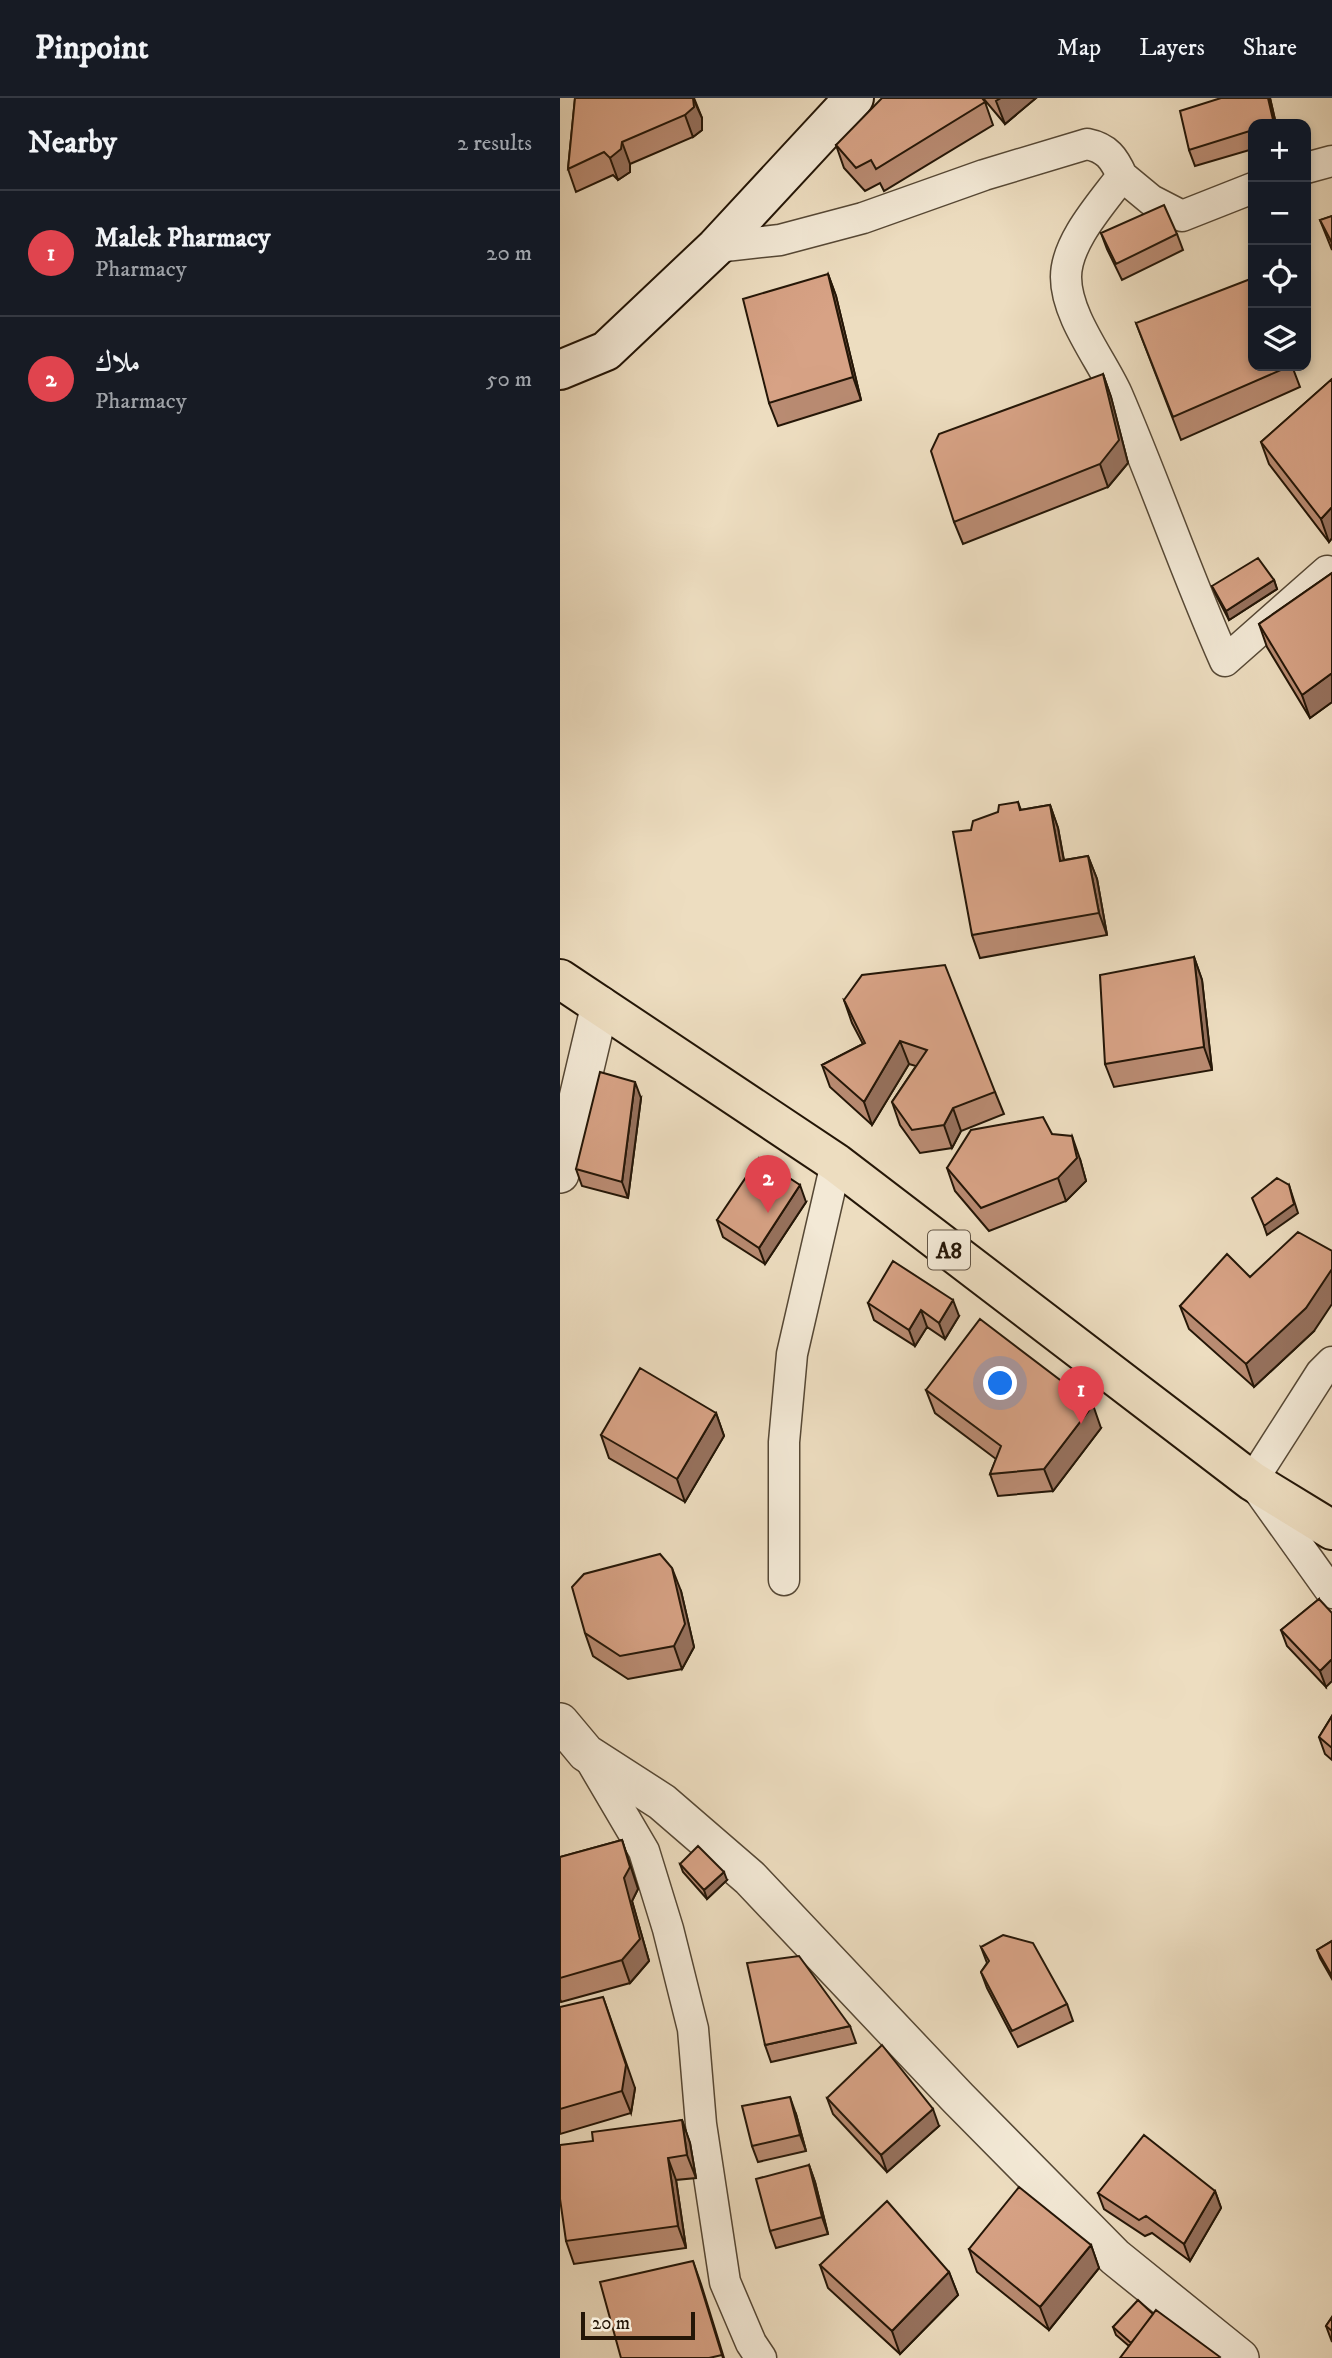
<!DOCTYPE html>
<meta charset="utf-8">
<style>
body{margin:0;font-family:"IM FELL DW Pica",Amiri,serif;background:#242831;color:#f1f3f6}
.controls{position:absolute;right:21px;top:21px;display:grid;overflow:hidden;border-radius:14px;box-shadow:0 4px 10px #0003}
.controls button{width:63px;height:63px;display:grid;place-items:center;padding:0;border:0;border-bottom:2px solid #363941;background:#171b24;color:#f1f3f6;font:35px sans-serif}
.scale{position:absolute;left:21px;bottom:18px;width:114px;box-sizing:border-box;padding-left:7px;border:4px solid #241607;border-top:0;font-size:19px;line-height:24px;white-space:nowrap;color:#241607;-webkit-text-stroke:5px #f3e9d6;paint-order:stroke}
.you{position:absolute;left:441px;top:1286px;width:24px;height:24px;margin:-18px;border:5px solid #fff;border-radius:50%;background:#1a73e8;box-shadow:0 0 0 10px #1a73e833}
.badge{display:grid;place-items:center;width:46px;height:46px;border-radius:50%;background:#0f766e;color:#fff;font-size:23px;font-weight:700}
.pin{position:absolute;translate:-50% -58px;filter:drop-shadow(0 2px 4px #0008)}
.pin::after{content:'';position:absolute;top:37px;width:24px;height:21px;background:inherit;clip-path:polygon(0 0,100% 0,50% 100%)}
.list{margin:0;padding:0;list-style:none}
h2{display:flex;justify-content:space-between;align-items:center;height:91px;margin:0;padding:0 28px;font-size:30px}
h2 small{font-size:23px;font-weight:400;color:#9ea1a6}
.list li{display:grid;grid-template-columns:46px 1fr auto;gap:21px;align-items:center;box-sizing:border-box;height:126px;padding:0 28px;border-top:2px solid #363941}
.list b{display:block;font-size:26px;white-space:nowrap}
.list p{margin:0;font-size:23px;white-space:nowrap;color:#9ea1a6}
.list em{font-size:23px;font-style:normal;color:#9ea1a6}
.icon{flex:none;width:38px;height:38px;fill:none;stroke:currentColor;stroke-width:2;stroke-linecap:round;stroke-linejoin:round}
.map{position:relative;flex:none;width:772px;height:2260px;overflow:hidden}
header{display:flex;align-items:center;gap:42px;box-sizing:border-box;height:98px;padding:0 35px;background:#171b24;border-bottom:2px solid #363941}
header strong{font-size:33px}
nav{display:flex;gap:38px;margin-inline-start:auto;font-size:24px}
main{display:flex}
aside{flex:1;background:#171b24}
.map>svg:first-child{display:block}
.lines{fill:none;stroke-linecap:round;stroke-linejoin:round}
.minor-casing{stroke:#564835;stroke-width:33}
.tertiary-casing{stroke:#564835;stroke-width:40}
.secondary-casing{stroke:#241607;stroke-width:42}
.trunk-casing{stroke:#241607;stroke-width:42}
.minor{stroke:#f3e9d6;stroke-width:30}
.tertiary{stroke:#f3e9d6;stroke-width:37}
.secondary{stroke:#f3e9d6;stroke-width:38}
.trunk{stroke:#edddc0;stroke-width:38}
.wall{fill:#b98b72;stroke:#241607;stroke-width:2}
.shaded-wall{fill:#96715d;stroke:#241607;stroke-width:2}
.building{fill:#d7a285;stroke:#241607;stroke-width:2}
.labels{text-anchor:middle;stroke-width:6;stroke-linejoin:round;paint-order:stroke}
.shield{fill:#f3e9d6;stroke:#625545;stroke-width:2}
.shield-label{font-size:23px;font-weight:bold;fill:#241607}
</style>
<header>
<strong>Pinpoint</strong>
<nav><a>Map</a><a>Layers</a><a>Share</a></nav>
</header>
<main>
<aside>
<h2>Nearby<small>2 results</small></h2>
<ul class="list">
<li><span class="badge" style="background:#e0444e">1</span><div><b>Malek Pharmacy</b><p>Pharmacy</p></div><em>20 m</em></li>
<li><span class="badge" style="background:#e0444e">2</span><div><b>ملاك</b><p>Pharmacy</p></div><em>50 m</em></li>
</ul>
</aside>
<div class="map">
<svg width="772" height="2260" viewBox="0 0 772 2260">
<rect width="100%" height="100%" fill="#edddc0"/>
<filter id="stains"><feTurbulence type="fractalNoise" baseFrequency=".00286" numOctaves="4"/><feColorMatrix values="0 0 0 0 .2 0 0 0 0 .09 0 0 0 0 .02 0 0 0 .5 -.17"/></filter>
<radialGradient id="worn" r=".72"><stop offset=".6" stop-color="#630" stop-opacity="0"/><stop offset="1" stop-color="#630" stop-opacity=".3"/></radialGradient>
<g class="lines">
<defs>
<path id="minor" d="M746 70 772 63
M562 78 591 102 622 118 693 90
M156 149 220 142 303 120 424 77 527 46C547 50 554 60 562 78 542 105 506 144 506 179 506 218 541 261 557 296 595 384 626 475 665 563L767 473
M772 1264 761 1275 692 1383 772 1495
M224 1482V1344L232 1256 276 1065
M27 1656 84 1753 108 1831 133 1931 141 2026 165 2184 191 2245 201 2260"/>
<path id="tertiary" d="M0 1076 40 907
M0 1624 26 1655 102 1704 190 1780 398 2000 555 2159 680 2260"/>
<path id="secondary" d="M0 272 46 253 156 149 294 0"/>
<path id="trunk" d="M0 881 276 1065 692 1383 772 1432"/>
</defs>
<!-- minor casing -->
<use href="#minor" class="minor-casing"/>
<!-- tertiary casing -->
<use href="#tertiary" class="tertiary-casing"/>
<!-- secondary casing -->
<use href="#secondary" class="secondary-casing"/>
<!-- trunk casing -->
<use href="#trunk" class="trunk-casing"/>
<!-- minor -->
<use href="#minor" class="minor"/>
<!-- tertiary -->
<use href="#tertiary" class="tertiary"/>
<!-- secondary -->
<use href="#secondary" class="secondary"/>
<!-- trunk -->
<use href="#trunk" class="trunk"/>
</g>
<!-- wall -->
<path class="wall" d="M15 0H134L142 20V32L133 39 70 66V74L58 82 53 77 16 94 8 71Z
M423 0H476L445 26Z
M661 0H710L716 26H693V51L635 68 629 52Z
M425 4 433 27 324 93 320 85 305 93 284 70 276 47Z
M772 118V152L760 122Z
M541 135 617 136 623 152 562 182 547 151Z
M268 176 276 198 301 302 218 328 209 305Z
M576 225 693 268H732L740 289 621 342Z
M543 276 551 299 568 365 548 389 403 446 394 424Z
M772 281V440L769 444 709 366 701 344Z
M772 475V604L750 620 707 549 699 526Z
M714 482 717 491 669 522 656 497 652 488Z
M458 704 461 712 490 707 498 730 504 762 528 758 537 781 547 837 420 860 412 837 411 732Z
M634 859 642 882 652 972 554 989 545 966Z
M284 902 435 994 444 1016 401 1033 392 1050 360 1055 340 1027 332 1004 356 968 349 966 312 1027 270 989 262 967 303 946 292 925Z
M81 1000 68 1100 22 1088 16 1071Z
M492 1036 520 1061 526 1083 506 1103 429 1133 395 1093 387 1070Z
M246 1104 205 1166 163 1139 157 1122Z
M690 1179 754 1233 694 1289 629 1231 620 1208Z
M308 1205 399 1218 385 1241 367 1229 355 1248 314 1222Z
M366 1292 541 1330 493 1393 438 1398 430 1376 436 1361 375 1315Z
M156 1315 164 1338 125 1404 49 1360 41 1337Z
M121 1493 134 1549 122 1571 68 1581 33 1558 25 1535Z
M759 1501 766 1589 727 1548 721 1532Z
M772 1618V1662L765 1656 759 1639Z
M62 1742 78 1791 72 1803 89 1863 70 1885 1 1904 0 1901V1759Z
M120 1766 167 1782 147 1801 123 1774Z
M772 1843V1881L760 1860 757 1852Z
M421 1849 507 1906 513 1923 458 1949 427 1890 421 1874 427 1865Z
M0 1909 75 1990 71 2015 0 2036Z
M290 1928 296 1945 211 1964 205 1947Z
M267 2000 379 2028 327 2074 273 2016Z
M236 2016 246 2053 198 2064 192 2048Z
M122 2022 130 2045 136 2080 116 2082 126 2150 14 2166 6 2143 33 2043Z
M249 2067 255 2084 268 2136 216 2150 210 2133Z
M655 2093 661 2110 630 2163 592 2135 585 2138 544 2111 538 2095Z
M531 2147 539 2170 489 2232 417 2174 409 2151Z
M260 2167 389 2174 398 2197 340 2256 268 2190Z
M593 2216 569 2248 556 2237 553 2229Z
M772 2219V2244L766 2228Z"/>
<!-- shaded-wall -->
<path class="shaded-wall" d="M133 0 142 20V32L133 39 125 17Z
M441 0H476L445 26 436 3Z
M708 0H710L716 26H714Z
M62 44 70 66V74L58 82 50 60Z
M268 176 276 198 301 302 293 279Z
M543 276 551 299 568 365 548 389 540 366Z
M772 409V440L769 444 761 421Z
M714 482 717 491 669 522 666 513Z
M772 575V604L750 620 742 597Z
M490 707 498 730 508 786 500 763Z
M528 758 537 781 547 837 539 815Z
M634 859 642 882 652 972 644 949Z
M340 943 349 966 312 1027 304 1004Z
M75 984 81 1000 68 1100 62 1084Z
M393 1010 401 1033 392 1050 384 1027Z
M512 1038 520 1061 526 1083 506 1103 498 1080Z
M240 1087 246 1104 205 1166 199 1150Z
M729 1087 738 1115 707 1137 704 1128Z
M772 1171V1206L754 1233 694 1289 686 1266Z
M393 1202 399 1218 385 1241 379 1225Z
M361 1212 367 1229 355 1248 349 1232Z
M533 1307 541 1330 493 1393 484 1371Z
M156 1315 164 1338 125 1404 117 1381Z
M112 1470 121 1493 134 1549 122 1571 114 1548Z
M772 1561V1583L766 1589 760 1573Z
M62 1742 78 1791 72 1803 89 1863 70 1885 62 1862 64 1780Z
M164 1774 167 1782 147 1801 144 1792Z
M43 1899 75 1990 71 2015 62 1993Z
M230 1999 236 2016 246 2053 240 2037Z
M373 2011 379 2028 327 2074 321 2057Z
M122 2022 130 2045 136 2080 127 2057Z
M108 2060 116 2082 126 2150 118 2128Z
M249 2067 255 2084 268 2136 262 2119Z
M655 2093 661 2110 630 2163 624 2146Z
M531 2147 539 2170 489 2232 480 2209Z
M133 2163 141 2186 164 2260H163L162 2257Z
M389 2174 398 2197 340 2256 332 2233Z"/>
<!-- building -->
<path class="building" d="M15 0H133L134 9 125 17 62 44 61 51 50 60 44 54 8 71Z
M322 0H422L425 4 316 71 311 62 296 70 276 47Z
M661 0H708L714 26H693V32L629 52 620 13Z
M604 107 617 136 556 166 541 135Z
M772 118V145L760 122Z
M268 176 293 279 209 305 183 201Z
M693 180V268H730L613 319 576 225Z
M543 276 559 342 540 366 394 424 371 353 379 336Z
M772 281V409L761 421 701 344Z
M698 460 714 482 666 513 652 488Z
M772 475V575L742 597 699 526Z
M458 704 460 712 490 707 500 763 528 758 539 815 412 837 393 734 411 732 413 723 438 714 439 707Z
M634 859 644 949 545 966 540 877Z
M385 867 435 994 393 1010 384 1027 352 1032 332 1004 367 952 340 943 304 1004 262 967 305 945 284 902 302 877Z
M40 974 75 984 62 1084 16 1071Z
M483 1019 492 1036 512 1038 517 1060 498 1080 421 1110 387 1070 411 1032Z
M199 1060 240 1087 199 1150 157 1122Z
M717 1080 729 1087 734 1106 704 1128 692 1100Z
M738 1134 772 1153V1171L746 1210 686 1266 620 1208 667 1156 690 1179Z
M333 1163 393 1202 379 1225 361 1212 349 1232 308 1205Z
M420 1221 533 1307 484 1371 430 1376 441 1348 366 1292Z
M80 1270 156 1315 117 1381 41 1337Z
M100 1456 112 1470 125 1526 114 1548 60 1558 25 1535 12 1489 24 1476Z
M759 1501 772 1515V1561L760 1573 721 1532Z
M772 1618V1650L759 1639Z
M62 1742 70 1769 64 1780 80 1841 62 1862 0 1880V1759Z
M138 1748 164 1774 144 1792 120 1766Z
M443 1837 473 1845 507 1906 452 1933 421 1874 429 1863 421 1849Z
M772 1843V1878L757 1852Z
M239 1858 290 1928 205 1947 187 1865Z
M43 1899 66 1967 62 1993 0 2011V1909Z
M322 1947 373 2011 321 2057 267 2000Z
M230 1999 240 2037 192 2048 182 2008Z
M122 2022 127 2057 108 2060 118 2128 6 2143 0 2101V2047L33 2043 32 2034Z
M584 2037 655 2093 624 2146 586 2118 579 2122 538 2095Z
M249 2067 262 2119 210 2133 196 2081Z
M459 2089 531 2147 480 2209 409 2151Z
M327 2103 389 2174 332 2233 260 2167Z
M133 2163 162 2257 149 2260H61L40 2184Z
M578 2202 593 2216 571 2245 553 2229Z
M596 2212 660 2259 659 2260H560Z
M772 2219V2233L766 2228Z"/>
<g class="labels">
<!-- shield labels -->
<rect class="shield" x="368" y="1132.5" width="42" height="39" rx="5"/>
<g class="shield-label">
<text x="389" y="1160">A8</text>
</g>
</g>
<rect width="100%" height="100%" filter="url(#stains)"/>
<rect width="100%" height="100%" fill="url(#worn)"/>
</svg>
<div class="controls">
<button>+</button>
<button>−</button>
<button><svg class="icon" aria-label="locate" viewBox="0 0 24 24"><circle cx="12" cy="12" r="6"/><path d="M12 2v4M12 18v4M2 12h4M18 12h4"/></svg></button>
<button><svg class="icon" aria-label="layers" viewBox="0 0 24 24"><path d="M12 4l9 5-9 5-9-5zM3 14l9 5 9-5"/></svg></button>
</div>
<div class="scale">20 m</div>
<div class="you"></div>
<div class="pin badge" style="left:521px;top:1326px;background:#e0444e">1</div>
<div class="pin badge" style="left:208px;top:1115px;background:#e0444e">2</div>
</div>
</main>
